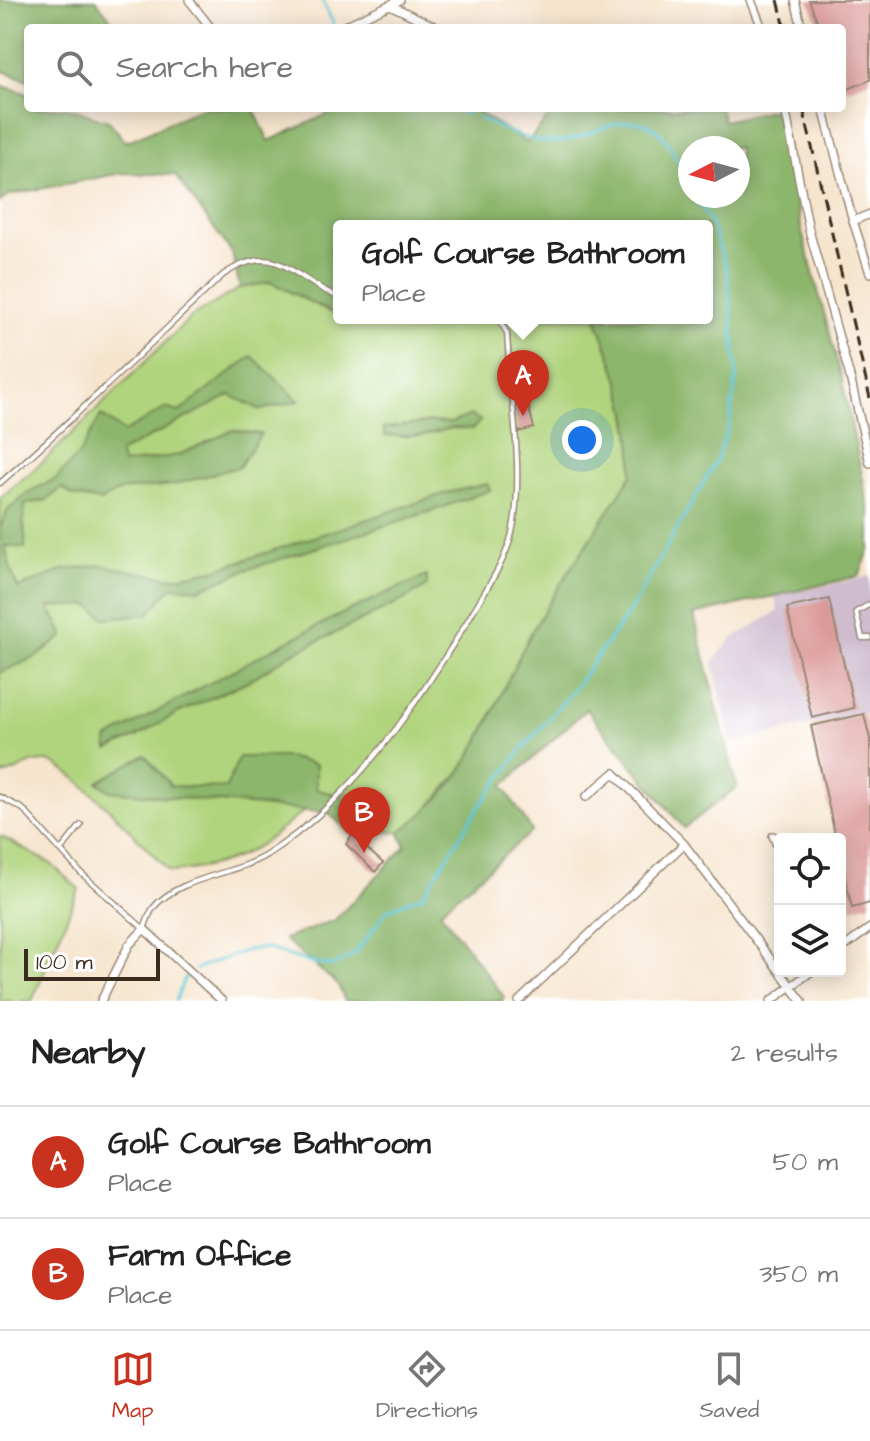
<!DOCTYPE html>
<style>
body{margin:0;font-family:"Architects Daughter",sans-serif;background:#f6f6f6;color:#222}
.controls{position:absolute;right:24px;bottom:24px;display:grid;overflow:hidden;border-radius:8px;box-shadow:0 4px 20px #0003}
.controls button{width:72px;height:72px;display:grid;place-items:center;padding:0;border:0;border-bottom:2px solid #e0e0e0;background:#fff;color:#222;font:40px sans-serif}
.compass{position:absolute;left:678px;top:136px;width:72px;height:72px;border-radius:50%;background:#fff;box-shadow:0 4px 20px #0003;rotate:264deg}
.scale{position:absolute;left:24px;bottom:20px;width:136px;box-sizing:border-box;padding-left:8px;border:4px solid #3b2a1e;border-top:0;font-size:22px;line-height:28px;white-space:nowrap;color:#3b2a1e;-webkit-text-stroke:6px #fff;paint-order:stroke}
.you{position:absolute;left:582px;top:440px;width:28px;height:28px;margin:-20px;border:6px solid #fff;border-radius:50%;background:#1a73e8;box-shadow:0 0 0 12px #1a73e833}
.badge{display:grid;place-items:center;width:52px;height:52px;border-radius:50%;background:#c8321e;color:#fff;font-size:26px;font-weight:700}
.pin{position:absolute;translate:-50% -66px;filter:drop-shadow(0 2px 4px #0008)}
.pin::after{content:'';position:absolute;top:42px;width:28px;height:24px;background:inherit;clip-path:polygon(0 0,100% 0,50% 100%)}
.popup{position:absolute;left:333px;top:220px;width:380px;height:104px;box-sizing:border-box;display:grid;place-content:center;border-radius:8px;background:#fff;filter:drop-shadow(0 2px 6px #0005);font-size:26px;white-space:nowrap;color:#767676}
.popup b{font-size:30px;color:#222}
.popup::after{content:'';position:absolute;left:50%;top:100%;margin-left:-16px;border:16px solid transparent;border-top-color:#fff}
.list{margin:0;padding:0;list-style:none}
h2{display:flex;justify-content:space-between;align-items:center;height:104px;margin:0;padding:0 32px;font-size:34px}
h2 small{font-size:26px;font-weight:400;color:#767676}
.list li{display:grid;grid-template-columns:52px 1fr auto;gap:24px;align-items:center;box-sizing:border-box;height:112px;padding:0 32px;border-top:2px solid #e0e0e0}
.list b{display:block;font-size:30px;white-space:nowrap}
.list p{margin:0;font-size:26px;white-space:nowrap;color:#767676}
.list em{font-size:26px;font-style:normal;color:#767676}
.icon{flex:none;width:44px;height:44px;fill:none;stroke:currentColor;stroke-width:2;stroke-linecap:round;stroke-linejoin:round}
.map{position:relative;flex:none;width:870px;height:1001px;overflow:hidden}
.search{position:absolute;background:#fff;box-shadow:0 4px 20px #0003;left:24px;right:24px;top:24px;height:88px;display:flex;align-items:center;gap:20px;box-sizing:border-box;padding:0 28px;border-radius:8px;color:#767676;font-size:30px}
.sheet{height:328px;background:#fff}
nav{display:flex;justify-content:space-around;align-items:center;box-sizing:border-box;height:112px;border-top:2px solid #e0e0e0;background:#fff;font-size:22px;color:#767676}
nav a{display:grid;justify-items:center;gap:4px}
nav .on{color:#c8321e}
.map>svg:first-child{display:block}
.industrial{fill:#cfbdcf}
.green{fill:#b0d47d;stroke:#767f4e;stroke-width:2}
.forest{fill:#8cb66c;stroke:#647045;stroke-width:2;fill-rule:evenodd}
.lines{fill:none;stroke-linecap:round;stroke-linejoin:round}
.stream{stroke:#59c4d3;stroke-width:3}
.building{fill:#db9a98}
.service-casing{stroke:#988775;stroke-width:7}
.minor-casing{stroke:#988775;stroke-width:10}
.service{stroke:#fff;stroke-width:4}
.minor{stroke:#fff;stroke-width:7}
.rail{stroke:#3b2a1e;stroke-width:3;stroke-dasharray:12 6;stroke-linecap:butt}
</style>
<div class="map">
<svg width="870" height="1001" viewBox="0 0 870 1001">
<rect width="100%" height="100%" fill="#fff"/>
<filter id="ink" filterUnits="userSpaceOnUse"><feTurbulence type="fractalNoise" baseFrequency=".0125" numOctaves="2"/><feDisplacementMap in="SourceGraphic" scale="16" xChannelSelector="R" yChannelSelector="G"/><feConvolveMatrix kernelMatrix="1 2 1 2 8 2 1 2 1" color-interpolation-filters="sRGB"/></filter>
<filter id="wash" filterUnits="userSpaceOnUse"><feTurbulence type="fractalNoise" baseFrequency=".006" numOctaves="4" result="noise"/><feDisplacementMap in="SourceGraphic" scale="32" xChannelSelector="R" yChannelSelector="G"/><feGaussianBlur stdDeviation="1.8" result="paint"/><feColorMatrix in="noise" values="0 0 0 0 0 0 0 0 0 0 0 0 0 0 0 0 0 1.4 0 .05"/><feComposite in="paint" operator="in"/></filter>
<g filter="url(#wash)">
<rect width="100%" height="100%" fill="#f6e4cc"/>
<!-- industrial -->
<path class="industrial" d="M870 576V712L731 743 713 662 732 639 778 611 775 597Z"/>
<!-- green -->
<path class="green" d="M271 282 330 312 339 313V318H596C616 368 635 420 632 475L531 632 470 760 423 815 399 832 378 831 347 794 325 793C300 814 273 839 244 854 222 865 193 870 170 872 149 851 70 763 46 761 28 760 17 774 0 775V498L46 459 191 317 240 288Z
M0 836 50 863 79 889 32 1001H0Z"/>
<!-- forest -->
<path class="forest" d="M0 0H96L118 28H28V80L0 70Z
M0 85 28 94V108H69L109 121 126 142 201 108H253L269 141 341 108H472L527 143 556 108H720L724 121 778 108 802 232 842 379 870 514V548L859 576 694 615 737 787 684 828 586 709 503 786 532 831 440 911 504 997 502 1001H345L338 985 284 939 335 920 406 846 399 832C478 778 490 707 533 630 563 576 600 527 632 474 635 420 616 368 596 318H707V226H339V313L330 312 271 282 240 288 232 253 175 175 122 173 9 195 0 202ZM690 148H738V196H690Z
M252 356 299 401 261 410 230 395 119 453 123 464 179 455 233 430 261 434 239 467 173 485 122 490 100 501 73 496 62 488 47 500 26 504C20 524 27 530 25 548L5 546 10 567 18 588 63 570 100 565 171 578 214 570 446 493 487 484 490 490 438 509 246 570 199 589 172 587 148 614 105 618 89 605 49 607 64 636 36 657 0 673V527L8 510 30 491 56 479 80 453 101 415 124 432 166 408 179 412Z
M471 415 481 421 472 429 453 428 420 436H385L383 428 434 422 451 423Z
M427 576V586L396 604 291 654 250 680 178 713 138 736 108 750 107 739C211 683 318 620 427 576Z
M145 755 171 786 226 788 239 757H288L316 765V789L347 798 367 835 349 832 329 813 110 791 98 782Z"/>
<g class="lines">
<!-- stream -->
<path class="stream" d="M322 0 333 23
M448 108 467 114
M479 118C500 128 525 141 549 142 567 143 587 134 603 128 658 105 670 145 690 187
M196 969 247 950 266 948 312 963 332 966 355 954 387 910 423 895 477 810 520 752 570 694 630 611 716 461 729 426 737 373 727 269 712 226 695 196
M176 1001 184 979 188 975"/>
</g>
<g id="blocks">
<!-- building -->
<path class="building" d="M809 0H870V80L846 90 842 80V28H820Z
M527 400 534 428 518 432 513 404Z
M829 599 854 708 812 718 787 608Z
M864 714 870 739V903L852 908 840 856V839H836L811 726Z
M352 835 383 863 375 872 346 844Z"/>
</g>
</g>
<g filter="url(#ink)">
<use href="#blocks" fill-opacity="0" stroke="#988775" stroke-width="2"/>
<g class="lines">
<defs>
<path id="service" d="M0 483C77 417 149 344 223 275 278 238 291 279 339 297
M870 604 856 612 862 638H870
M0 797 23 809 81 873 144 929C147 922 149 913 154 907 179 877 235 875 268 854 355 798 419 702 471 615 486 589 505 563 512 533 525 474 510 394 507 333L498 318
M61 850 81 825"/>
<path id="minor" d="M189 0 211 28
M751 0 762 28
M795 0 802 28
M390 5 438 28
M340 28 400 0
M785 108 809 230 850 377 870 463
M823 108 853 221 870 273
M853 221 870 214
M586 797 614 773 684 844 802 1001
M773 836 780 852
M840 950 870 928
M101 1001 129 945 144 929 222 1001
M519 1001 684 844
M771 1001 812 971"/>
</defs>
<!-- service casing -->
<use href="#service" class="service-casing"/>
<!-- minor casing -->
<use href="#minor" class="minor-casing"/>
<!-- service -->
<use href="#service" class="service"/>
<!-- minor -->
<use href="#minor" class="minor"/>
<!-- rail -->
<path class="rail" d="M778 0 785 28
M803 108 870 398"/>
</g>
</g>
</svg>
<div class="controls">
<button><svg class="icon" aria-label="locate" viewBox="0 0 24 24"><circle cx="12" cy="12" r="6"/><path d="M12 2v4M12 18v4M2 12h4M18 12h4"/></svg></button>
<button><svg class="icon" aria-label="layers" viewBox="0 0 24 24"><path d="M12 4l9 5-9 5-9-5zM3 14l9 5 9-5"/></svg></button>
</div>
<svg class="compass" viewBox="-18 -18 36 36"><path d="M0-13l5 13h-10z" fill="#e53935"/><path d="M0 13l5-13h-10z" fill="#767676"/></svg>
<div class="scale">100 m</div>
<div class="you"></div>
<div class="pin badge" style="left:523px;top:416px">A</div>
<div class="popup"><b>Golf Course Bathroom</b>Place</div>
<div class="pin badge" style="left:364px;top:853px">B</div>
<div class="search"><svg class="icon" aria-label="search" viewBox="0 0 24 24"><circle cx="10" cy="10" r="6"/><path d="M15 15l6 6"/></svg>Search here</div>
</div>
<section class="sheet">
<h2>Nearby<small>2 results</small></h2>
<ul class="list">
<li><span class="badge">A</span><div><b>Golf Course Bathroom</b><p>Place</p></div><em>50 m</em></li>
<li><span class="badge">B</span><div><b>Farm Office</b><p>Place</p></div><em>350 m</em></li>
</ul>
</section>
<nav>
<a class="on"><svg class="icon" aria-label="map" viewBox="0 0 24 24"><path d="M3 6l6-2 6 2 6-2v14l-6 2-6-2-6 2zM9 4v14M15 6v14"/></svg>Map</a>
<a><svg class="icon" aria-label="directions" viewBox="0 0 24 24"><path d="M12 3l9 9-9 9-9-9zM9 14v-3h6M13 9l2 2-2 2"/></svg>Directions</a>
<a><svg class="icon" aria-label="saved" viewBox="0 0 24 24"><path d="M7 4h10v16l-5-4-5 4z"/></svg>Saved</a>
</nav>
